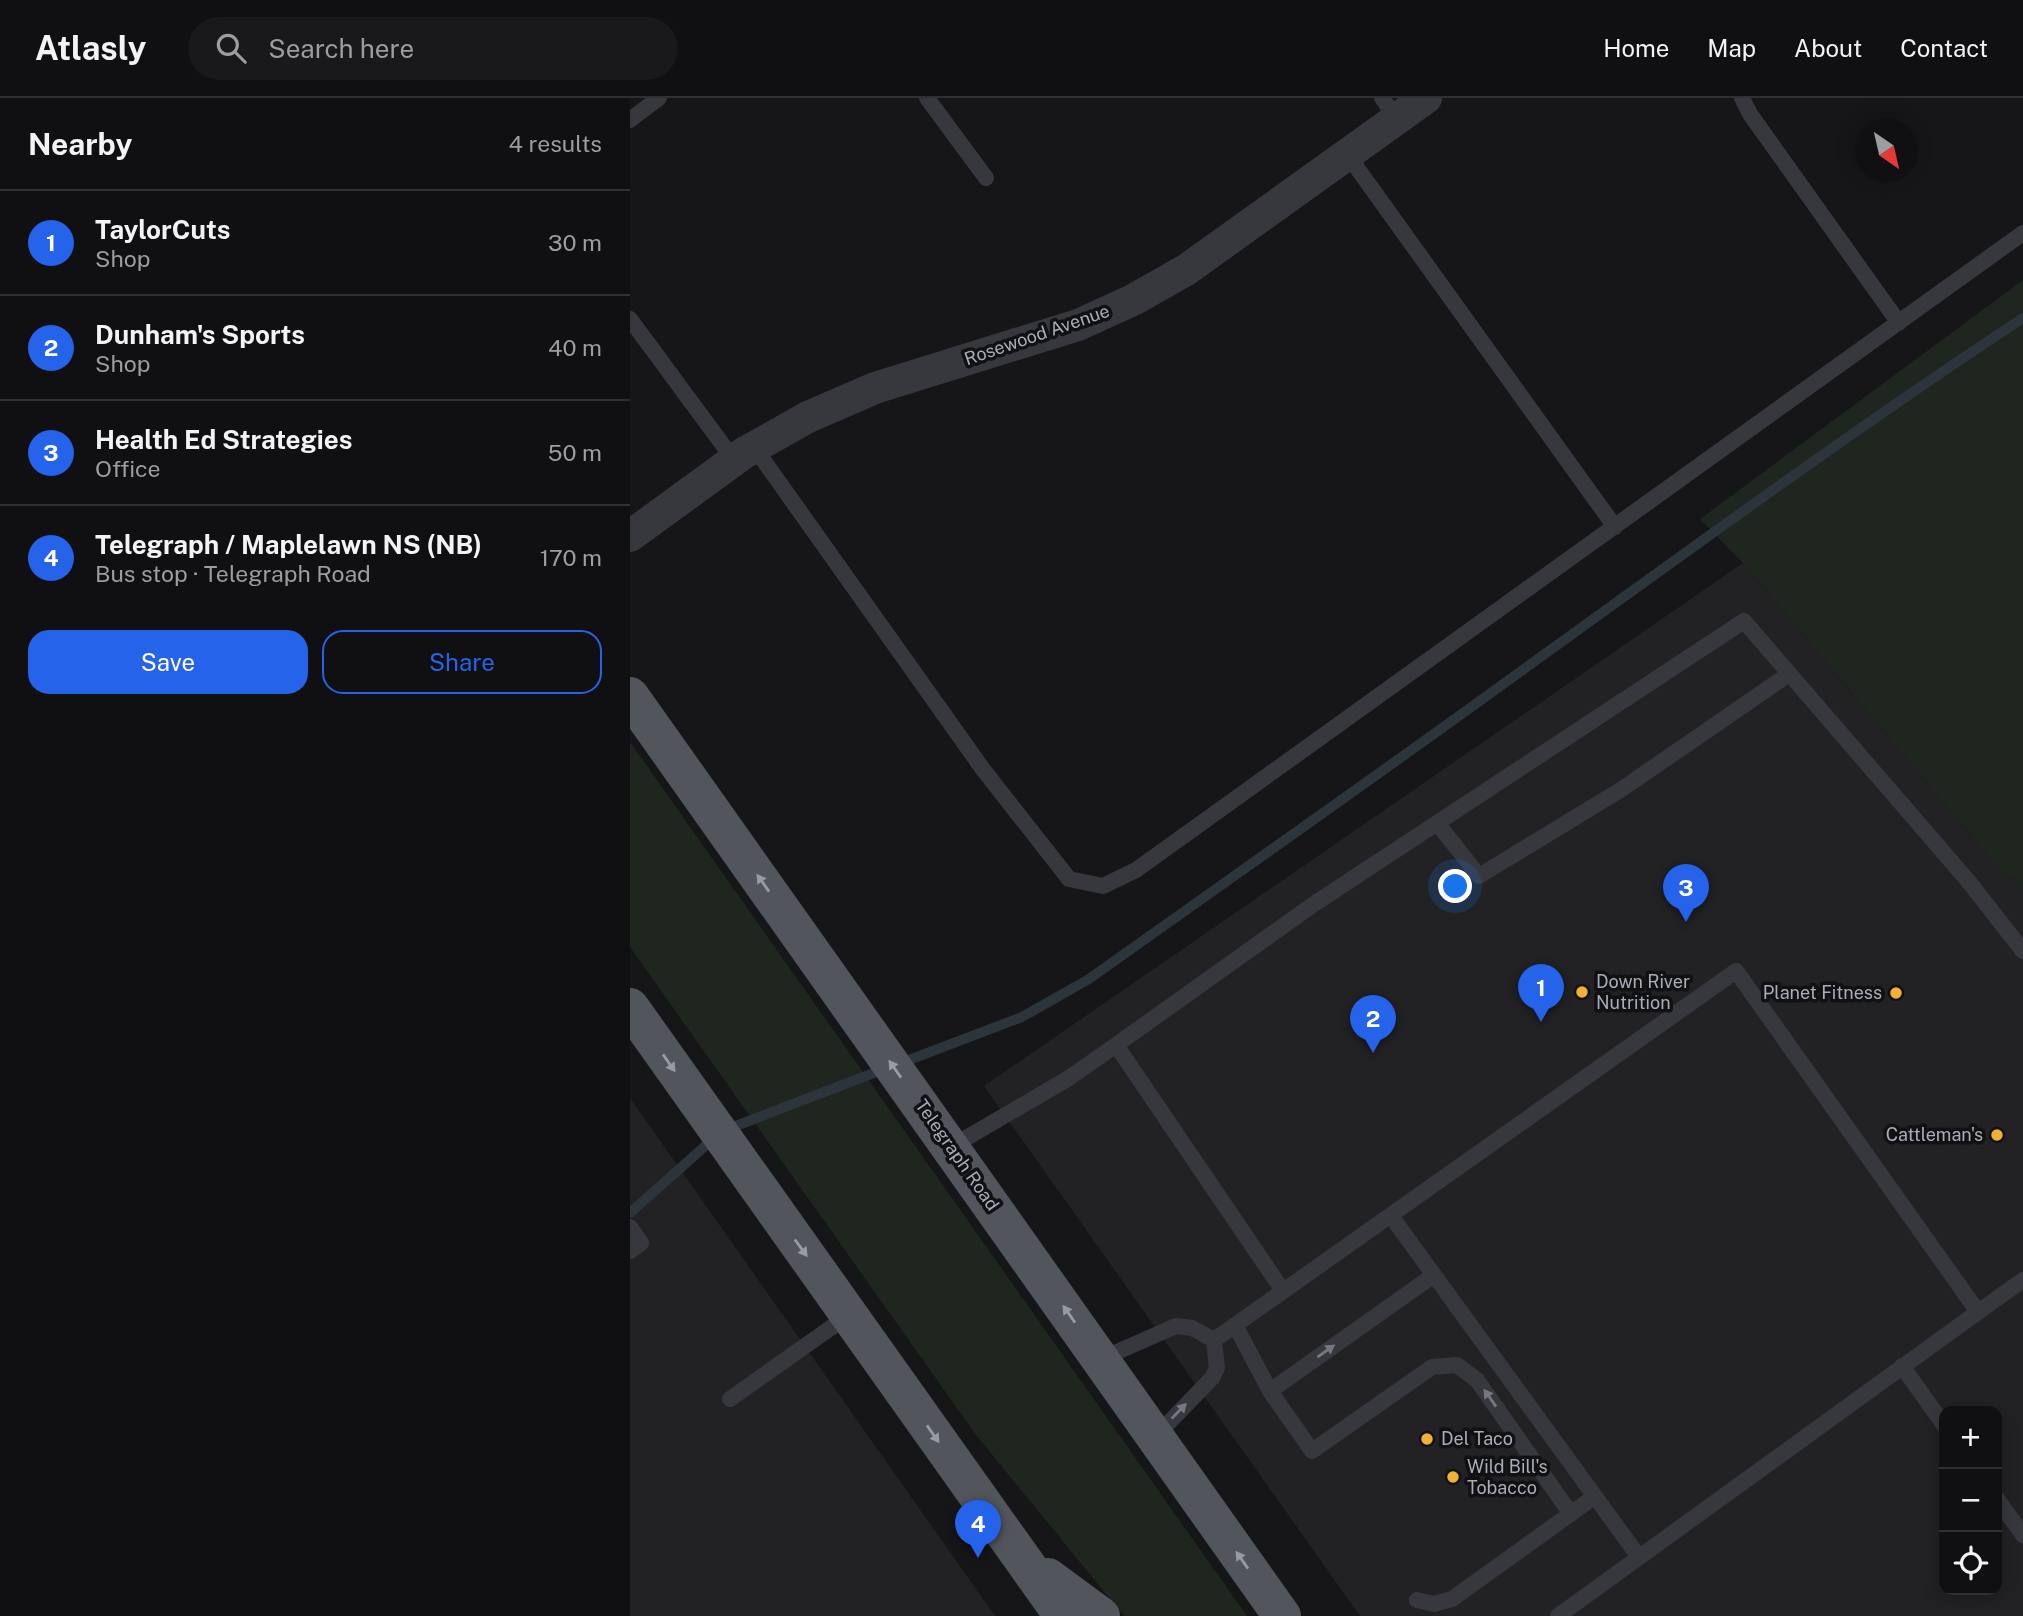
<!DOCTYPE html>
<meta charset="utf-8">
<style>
body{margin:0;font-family:"Public Sans",sans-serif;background:#19191b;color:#f1f3f6}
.controls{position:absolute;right:21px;bottom:21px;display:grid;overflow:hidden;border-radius:14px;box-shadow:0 4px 18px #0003}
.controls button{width:63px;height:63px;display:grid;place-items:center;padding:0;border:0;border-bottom:2px solid #303032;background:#101012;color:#f1f3f6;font:35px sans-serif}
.compass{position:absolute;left:1225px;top:21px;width:63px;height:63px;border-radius:50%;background:#101012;box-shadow:0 4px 18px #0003;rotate:146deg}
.you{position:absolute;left:826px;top:789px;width:24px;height:24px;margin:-18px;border:5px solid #fff;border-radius:50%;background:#1a73e8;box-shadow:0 0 0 10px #1a73e833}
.badge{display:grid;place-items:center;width:46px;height:46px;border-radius:50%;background:#2563eb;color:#fff;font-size:23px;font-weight:700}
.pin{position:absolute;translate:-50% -58px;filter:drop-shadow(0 2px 4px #0008)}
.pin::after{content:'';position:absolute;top:37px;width:24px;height:21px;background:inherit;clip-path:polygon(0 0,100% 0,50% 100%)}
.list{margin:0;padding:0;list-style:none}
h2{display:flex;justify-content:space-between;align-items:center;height:91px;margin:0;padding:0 28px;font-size:30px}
h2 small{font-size:23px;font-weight:400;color:#9c9d9f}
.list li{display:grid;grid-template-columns:46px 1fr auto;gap:21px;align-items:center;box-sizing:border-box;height:105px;padding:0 28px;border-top:2px solid #303032}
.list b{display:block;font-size:26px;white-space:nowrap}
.list p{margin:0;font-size:23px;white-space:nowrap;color:#9c9d9f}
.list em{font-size:23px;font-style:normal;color:#9c9d9f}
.actions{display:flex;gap:14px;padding:21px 28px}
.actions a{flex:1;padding:16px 0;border:2px solid #2563eb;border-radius:21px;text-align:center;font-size:24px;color:#2563eb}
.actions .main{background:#2563eb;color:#fff}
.icon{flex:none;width:38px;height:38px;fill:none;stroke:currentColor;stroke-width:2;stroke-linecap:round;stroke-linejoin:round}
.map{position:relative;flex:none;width:1393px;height:1518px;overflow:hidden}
header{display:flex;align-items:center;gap:42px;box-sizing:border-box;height:98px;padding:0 35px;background:#101012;border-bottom:2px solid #303032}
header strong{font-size:33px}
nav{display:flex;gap:38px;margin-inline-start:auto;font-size:24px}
.search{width:490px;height:63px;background:#19191b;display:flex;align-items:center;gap:18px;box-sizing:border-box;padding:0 24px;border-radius:38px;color:#9c9d9f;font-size:26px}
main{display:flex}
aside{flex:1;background:#101012}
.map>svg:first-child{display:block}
.built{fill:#222225;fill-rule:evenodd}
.green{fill:#1e261f}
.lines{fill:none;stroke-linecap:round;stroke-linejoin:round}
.stream{stroke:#2c353c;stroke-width:10}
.service{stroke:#37383d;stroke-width:16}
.minor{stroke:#37383d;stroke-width:32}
.primary{stroke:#53555c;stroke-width:38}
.oneway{fill:#979ba6}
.oneway2{fill:#757881}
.poi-dot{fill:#f2b134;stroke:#111113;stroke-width:2.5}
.labels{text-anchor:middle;stroke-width:7;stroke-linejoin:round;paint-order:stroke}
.street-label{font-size:18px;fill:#a8adb8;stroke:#111113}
.poi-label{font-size:18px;fill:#a8adb8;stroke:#111113;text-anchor:start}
</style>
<header>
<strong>Atlasly</strong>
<div class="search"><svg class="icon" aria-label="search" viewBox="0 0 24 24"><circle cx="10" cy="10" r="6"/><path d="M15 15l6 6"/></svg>Search here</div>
<nav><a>Home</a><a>Map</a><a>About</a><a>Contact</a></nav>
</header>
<main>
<aside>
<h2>Nearby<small>4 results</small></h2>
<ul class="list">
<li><span class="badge">1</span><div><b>TaylorCuts</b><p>Shop</p></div><em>30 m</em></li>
<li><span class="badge">2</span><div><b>Dunham's Sports</b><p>Shop</p></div><em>40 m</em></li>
<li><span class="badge">3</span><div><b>Health Ed Strategies</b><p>Office</p></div><em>50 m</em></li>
<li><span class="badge">4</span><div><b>Telegraph / Maplelawn NS (NB)</b><p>Bus stop · Telegraph Road</p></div><em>170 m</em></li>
</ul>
<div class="actions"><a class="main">Save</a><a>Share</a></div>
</aside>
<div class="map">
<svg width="1393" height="1518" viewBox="0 0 1393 1518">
<rect width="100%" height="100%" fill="#161618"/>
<!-- built -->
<path class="built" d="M1113 465 1373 776 1393 787V1518H730L354 988ZM1314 1313H1367V1492H1314Z
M0 1000 365 1518H0Z"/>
<!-- green -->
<path class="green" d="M1393 182V787L1373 776 1113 465 1070 421Z
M0 644 617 1518H494L346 1337 0 849Z"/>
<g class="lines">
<!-- stream -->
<path class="stream" d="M271 965 392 919 459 881C598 782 738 684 876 584 1047 461 1217 336 1393 220
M98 1031 254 971
M0 1115 83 1041"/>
<!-- service -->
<path class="service" d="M297 0 356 80
M752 0 767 21
M1112 0 1120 16 1269 225
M0 22 29 0
M717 56 985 429
M0 221 104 362
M124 349 352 670 439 781 473 788 506 772 1393 135
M807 725 849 778 992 691 1159 576
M321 1049 439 980 486 947
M761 1118 1009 1459
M0 1129 11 1145 0 1153
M653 1193 486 947 684 806 1114 523 1339 784 1393 853
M1348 1214 1393 1182
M605 1227 640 1293 682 1353 802 1269 827 1267 847 1282 941 1416
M584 1242 1106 873 1348 1214 928 1518
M471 1261 546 1228 562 1230 584 1242 587 1270 582 1280 525 1339
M1272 1268 1314 1327
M640 1293 804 1177
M100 1301 219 1217
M1367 1401 1393 1437
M787 1502 804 1506 822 1501 964 1399"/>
<!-- minor -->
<path class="minor" d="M0 438 114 355 178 319 245 290 448 227 503 202 556 172 796 0"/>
<!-- primary -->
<path class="primary" d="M0 598 652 1518
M0 909 433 1518
M418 1479 471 1518"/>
</g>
<!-- one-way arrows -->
<defs><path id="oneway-solid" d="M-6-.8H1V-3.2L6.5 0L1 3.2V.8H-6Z" transform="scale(1.75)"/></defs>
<g class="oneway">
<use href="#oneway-solid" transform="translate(133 785) rotate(-125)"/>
<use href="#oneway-solid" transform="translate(39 965) rotate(55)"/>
<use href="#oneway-solid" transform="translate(265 971) rotate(-125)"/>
<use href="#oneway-solid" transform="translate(171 1150) rotate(54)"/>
<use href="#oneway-solid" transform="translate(439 1216) rotate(-125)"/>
<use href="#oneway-solid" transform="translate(303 1336) rotate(55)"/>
<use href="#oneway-solid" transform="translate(612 1462) rotate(-125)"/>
</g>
<g class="oneway2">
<use href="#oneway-solid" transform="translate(696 1253) rotate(-35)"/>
<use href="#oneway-solid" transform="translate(860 1300) rotate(-125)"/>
<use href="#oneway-solid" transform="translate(549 1313) rotate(-46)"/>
</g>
<!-- markers -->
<g class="poi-dot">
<circle cx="952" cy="894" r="7"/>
<circle cx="1266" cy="895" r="7"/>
<circle cx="1367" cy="1037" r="7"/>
<circle cx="797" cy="1341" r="7"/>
<circle cx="823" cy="1379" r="7"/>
</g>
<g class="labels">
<!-- street labels -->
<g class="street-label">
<text transform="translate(407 237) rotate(-19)" y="6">Rosewood Avenue</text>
<text transform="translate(327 1057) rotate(55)" y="6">Telegraph Road</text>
</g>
<!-- poi labels -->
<g class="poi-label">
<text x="966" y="890">Down River<tspan x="966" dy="21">Nutrition</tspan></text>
<text x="1252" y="901" text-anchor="end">Planet Fitness</text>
<text x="1353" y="1043" text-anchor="end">Cattleman's</text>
<text x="811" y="1347">Del Taco</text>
<text x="837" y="1375">Wild Bill's<tspan x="837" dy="21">Tobacco</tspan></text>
</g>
</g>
</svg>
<div class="controls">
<button>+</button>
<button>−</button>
<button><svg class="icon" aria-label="locate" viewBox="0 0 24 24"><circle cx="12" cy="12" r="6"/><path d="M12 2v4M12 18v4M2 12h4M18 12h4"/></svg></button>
</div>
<svg class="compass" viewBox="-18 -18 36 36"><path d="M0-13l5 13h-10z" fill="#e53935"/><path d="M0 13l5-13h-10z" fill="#9c9d9f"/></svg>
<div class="you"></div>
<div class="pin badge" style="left:911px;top:924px">1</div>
<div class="pin badge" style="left:743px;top:955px">2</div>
<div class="pin badge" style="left:1056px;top:824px">3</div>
<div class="pin badge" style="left:348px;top:1460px">4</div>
</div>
</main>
